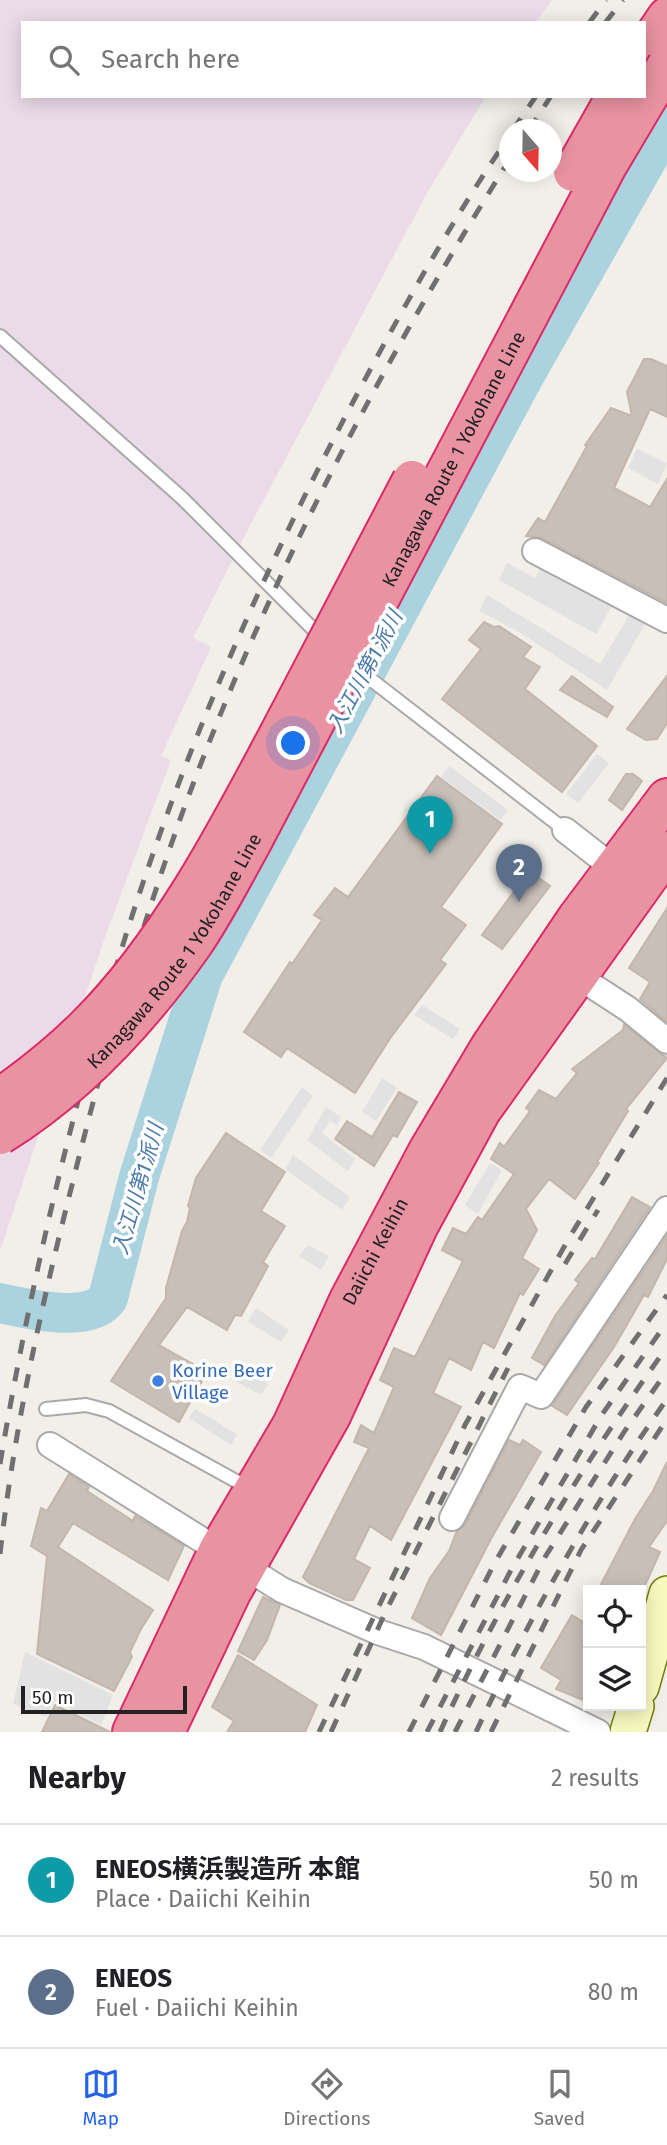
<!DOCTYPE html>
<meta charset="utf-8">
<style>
body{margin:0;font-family:"Fira Sans","Noto Sans JP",sans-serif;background:#f2f2f2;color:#202124}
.controls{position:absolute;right:21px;bottom:21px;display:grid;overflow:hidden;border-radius:0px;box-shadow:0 4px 18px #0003}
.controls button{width:63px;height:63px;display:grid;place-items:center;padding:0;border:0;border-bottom:2px solid #e0e0e0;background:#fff;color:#202124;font:35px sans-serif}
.compass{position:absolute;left:499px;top:119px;width:63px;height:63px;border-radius:50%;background:#fff;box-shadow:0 4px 18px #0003;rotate:160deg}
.scale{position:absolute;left:21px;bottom:18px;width:166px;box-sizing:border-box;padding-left:7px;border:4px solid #222;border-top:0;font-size:19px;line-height:24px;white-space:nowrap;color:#222;-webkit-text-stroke:5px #fff;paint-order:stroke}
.you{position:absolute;left:294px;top:744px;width:24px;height:24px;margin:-18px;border:5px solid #fff;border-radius:50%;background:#1a73e8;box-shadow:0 0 0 10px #1a73e833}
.badge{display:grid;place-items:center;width:46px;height:46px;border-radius:50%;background:#2563eb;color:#fff;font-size:23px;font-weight:700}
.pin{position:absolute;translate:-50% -58px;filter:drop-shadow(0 2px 4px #0008)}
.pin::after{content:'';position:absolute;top:37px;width:24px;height:21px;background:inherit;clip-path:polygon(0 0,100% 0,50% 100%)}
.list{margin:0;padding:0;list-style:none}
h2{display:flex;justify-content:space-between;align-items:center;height:91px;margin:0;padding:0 28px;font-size:30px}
h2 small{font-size:23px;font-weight:400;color:#757577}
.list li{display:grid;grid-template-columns:46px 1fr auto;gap:21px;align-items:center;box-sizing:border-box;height:112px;padding:0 28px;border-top:2px solid #e0e0e0}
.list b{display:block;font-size:26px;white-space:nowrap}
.list p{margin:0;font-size:23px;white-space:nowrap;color:#757577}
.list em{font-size:23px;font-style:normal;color:#757577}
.icon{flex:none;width:38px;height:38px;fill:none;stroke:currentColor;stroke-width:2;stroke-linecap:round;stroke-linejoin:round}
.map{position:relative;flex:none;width:667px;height:1732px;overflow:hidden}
.search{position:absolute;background:#fff;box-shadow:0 4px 18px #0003;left:21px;right:21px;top:21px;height:77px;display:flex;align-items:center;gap:18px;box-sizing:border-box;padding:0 24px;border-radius:0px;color:#757577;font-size:26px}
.sheet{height:315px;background:#fff}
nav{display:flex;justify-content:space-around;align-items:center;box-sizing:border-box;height:98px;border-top:2px solid #e0e0e0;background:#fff;font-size:19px;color:#757577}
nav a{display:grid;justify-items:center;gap:4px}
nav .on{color:#2563eb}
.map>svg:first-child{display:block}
.industrial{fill:#ebdbe8}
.parking{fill:#e2e2e2}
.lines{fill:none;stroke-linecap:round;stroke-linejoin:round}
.river{stroke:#aad3df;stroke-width:40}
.building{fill:#c7bfb8;stroke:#c4b6ab;stroke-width:2}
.lane-casing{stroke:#a9a9a9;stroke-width:16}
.street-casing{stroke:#a9a9a9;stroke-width:28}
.secondary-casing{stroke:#707d05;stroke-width:38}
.highway-casing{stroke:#dc2a67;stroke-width:42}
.lane{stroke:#fff;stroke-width:12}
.street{stroke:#fff;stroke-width:24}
.secondary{stroke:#f7fabf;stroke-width:35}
.highway{stroke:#e892a2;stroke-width:38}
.rail{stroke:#707070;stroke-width:5;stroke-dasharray:14 14;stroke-linecap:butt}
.highway-bridge-casing{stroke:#dc2a67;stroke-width:42;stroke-linecap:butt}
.highway-bridge{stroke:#e892a2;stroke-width:38}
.shop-dot{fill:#3f7fe0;stroke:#fff;stroke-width:2.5}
.labels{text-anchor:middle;stroke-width:7;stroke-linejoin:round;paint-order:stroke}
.street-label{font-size:19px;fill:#222;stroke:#fff}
.shop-label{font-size:19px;fill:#366cbe;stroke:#fff;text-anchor:start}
.water-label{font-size:21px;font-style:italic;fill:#4a7aab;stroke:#fff}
</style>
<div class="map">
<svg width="667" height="1732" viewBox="0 0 667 1732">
<rect width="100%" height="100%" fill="#f2efe9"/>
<!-- industrial -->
<path class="industrial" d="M0 0H552L535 23H23V96H486L427 193 244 537 193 638 211 647 161 756 171 760 105 937 0 1251Z"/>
<!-- parking -->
<path class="parking" d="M637 449 667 463 658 484 628 468Z
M507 563 535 578 544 564 614 602 596 634 499 580Z
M487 595 600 664 630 614 646 622 607 690 519 632 479 611Z
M597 754 609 763 578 803 566 794Z
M449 766 508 810 500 820 441 777Z
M422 1005 460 1029 453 1039 414 1015Z
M382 1078 397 1088 376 1121 362 1112Z
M302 1087 313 1096 271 1158 260 1150Z
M326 1107 341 1117 337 1125 330 1121 322 1133 355 1159 348 1171 307 1140Z
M293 1155 350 1197 342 1210 285 1169Z
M490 1163 502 1170 478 1214 465 1205Z
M308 1245 329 1256 321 1270 299 1256Z
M256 1308 289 1330 281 1342 248 1322Z
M243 1369 268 1384 261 1395 235 1381Z
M195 1409 237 1434 231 1445 189 1418Z
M25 1652 113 1695 101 1725 54 1701 46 1717 13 1704Z"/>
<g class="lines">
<!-- river -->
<path class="river" d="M0 1303C28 1309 90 1324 108 1298L139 1177 203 975 523 378 667 124"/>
</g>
<!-- building -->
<path class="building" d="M644 359H651L667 366V417L650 409 614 488 650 507 667 479V603L542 538 526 536 538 518 545 522 587 446 585 445 611 408 632 416 627 392Z
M484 622 494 627 499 626 531 647 523 657 540 667 525 689 597 746 562 792 442 699 481 649 469 640Z
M572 676 613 707 607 717 560 690Z
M667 676V723L657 739 646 740 627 729Z
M626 774H633L642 781 622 810 609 800Z
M437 776 502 824 441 907 466 925 440 960 446 964 391 1037 355 1093 287 1048 281 1057 244 1032 290 962 292 964 322 920 314 915 335 888 348 897Z
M529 871 550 886 502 949 482 935Z
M667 908V1022L640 999 650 982 629 968Z
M624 1025 667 1058 626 1109 628 1111 597 1162 599 1163 575 1199 549 1179 526 1209 537 1230 522 1258 539 1269 523 1295 520 1293 494 1348 483 1342 471 1370 449 1358 433 1393 461 1407 391 1540 370 1526 354 1559 370 1568 353 1600H346L309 1583 303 1577 369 1448 354 1442 361 1425 374 1433 394 1387 380 1380 394 1348 415 1357 463 1261 442 1250 453 1228 466 1234 478 1217 482 1220 514 1174 491 1159 500 1143 504 1147 530 1111 526 1108 539 1090 556 1099 577 1073 572 1069 623 1030Z
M399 1092 417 1102 397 1137 393 1135 374 1166 335 1139 347 1121 372 1137Z
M226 1133 285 1172 261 1211 285 1226 263 1262 268 1266 241 1316 235 1315 227 1330 187 1307 159 1345 207 1372 179 1422 111 1381 166 1298V1288L182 1231 187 1222 190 1208 188 1206 196 1178Z
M632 1197 650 1207 544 1365 532 1358 555 1316 579 1283 575 1280 592 1258 595 1259Z
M667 1236V1259L648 1297 644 1295 614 1347 567 1415 552 1406Z
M509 1440 520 1445 523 1440 541 1452 492 1537 441 1635 412 1618 430 1578 449 1551 457 1531 465 1525Z
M667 1462V1521L649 1547 660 1552 643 1590H598L635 1519 653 1491Z
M69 1474 89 1487 87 1491 133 1521 135 1516 184 1546 168 1580 73 1523 58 1547 153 1610 141 1629 130 1652 132 1657 114 1691 37 1654 47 1556 31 1546 41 1508 47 1511Z
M263 1597 280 1605 267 1640 254 1660 238 1651Z
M572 1615 588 1625V1702L556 1689 561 1680 541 1668Z
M238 1655 317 1705 305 1732H227L234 1721 212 1707Z
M55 1705 110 1732H42Z"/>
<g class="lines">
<defs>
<path id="lane" d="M0 336 182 498 324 640
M351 664 565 830
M46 1409 86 1405 109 1411 236 1481 250 1486"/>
<path id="street" d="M535 551 667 620
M565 830 625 877
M579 977 628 1009 667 1041
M50 1445 282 1590 378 1632 424 1647 598 1732
M452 1518 520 1387 541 1396 667 1209"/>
<path id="secondary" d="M641 1687 667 1594
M628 1732 636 1706"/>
<g id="highway">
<path d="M644 51 667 17"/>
<path id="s1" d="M132 1732 219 1549 292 1425 349 1300 428 1151 490 1047 577 918 667 798"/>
<path d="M165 1732 231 1593 331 1416 418 1227 481 1111 667 851"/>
</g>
</defs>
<!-- lane casing -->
<use href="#lane" class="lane-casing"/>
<!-- street casing -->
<use href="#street" class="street-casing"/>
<!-- secondary casing -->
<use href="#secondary" class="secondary-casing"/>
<!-- highway casing -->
<use href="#highway" class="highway-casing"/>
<!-- lane -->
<use href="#lane" class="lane"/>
<!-- street -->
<use href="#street" class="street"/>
<!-- secondary -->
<use href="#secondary" class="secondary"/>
<!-- highway -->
<use href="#highway" class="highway"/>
<!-- rail -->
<path class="rail" d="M589 23 606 0
M605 23 623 0
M513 130 536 96
M529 130 551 96
M565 1264 598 1210
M0 1464C30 1286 71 1111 125 938 183 753 262 573 353 402 401 311 452 220 510 135
M0 1554C14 1430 41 1307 72 1185 103 1059 139 933 183 811 267 582 380 365 510 159
M319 1732 465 1425 569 1238 667 1078
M331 1732 386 1611 508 1368
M409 1732 494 1564 586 1407 667 1295
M427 1732 511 1570 601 1416 667 1322
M440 1732C502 1596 580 1468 667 1347
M455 1732 545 1557 624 1432 667 1371
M476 1732C530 1616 593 1504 667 1399
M491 1732 581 1550 667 1419"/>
<defs>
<g id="highway-bridge">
<path d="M573 172 616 96"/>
<path d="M0 1098C31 1076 60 1053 86 1027 172 942 235 817 291 711 331 634 372 557 412 480"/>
<path id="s2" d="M0 1135C77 1087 141 1018 193 944 215 912 233 876 252 842L607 166 667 65"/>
</g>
</defs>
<!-- highway-bridge casing -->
<use href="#highway-bridge" class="highway-bridge-casing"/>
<!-- highway-bridge -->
<use href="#highway-bridge" class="highway-bridge"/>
</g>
<!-- markers -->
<circle class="shop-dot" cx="158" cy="1381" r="7"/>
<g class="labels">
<!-- street labels -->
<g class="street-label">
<text dy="7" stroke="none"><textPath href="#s2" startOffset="824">Kanagawa Route 1 Yokohane Line</textPath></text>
<text dy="7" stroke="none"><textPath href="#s2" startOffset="257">Kanagawa Route 1 Yokohane Line</textPath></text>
<text dy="7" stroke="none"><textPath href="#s1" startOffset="539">Daiichi Keihin</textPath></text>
</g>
<!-- shop labels -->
<g class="shop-label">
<text x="172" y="1377">Korine Beer<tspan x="172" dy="22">Village</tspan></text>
</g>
<!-- water labels -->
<g class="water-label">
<text transform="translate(365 672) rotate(-62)" y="7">入江川第1派川</text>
<text transform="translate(138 1189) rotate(-74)" y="7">入江川第1派川</text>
</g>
</g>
</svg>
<div class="controls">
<button><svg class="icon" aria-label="locate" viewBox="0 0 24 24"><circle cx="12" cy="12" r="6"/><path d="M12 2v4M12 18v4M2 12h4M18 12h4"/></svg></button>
<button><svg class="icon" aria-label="layers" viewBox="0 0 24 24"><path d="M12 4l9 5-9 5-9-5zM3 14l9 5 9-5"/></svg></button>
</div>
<svg class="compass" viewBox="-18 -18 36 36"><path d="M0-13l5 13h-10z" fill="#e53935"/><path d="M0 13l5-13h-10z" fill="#757577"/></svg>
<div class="scale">50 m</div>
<div class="you"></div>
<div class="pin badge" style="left:430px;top:854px;background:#0f9aa8">1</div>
<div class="pin badge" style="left:519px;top:902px;background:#5c6f8a">2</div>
<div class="search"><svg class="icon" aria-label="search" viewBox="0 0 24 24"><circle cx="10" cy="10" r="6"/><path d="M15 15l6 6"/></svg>Search here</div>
</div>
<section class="sheet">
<h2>Nearby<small>2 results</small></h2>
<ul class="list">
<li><span class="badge" style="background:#0f9aa8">1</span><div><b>ENEOS横浜製造所 本館</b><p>Place · Daiichi Keihin</p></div><em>50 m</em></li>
<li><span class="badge" style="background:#5c6f8a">2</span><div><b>ENEOS</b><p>Fuel · Daiichi Keihin</p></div><em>80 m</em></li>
</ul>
</section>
<nav>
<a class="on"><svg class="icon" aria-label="map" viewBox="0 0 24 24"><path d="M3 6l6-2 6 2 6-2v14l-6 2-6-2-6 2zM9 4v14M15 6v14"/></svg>Map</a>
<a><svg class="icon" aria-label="directions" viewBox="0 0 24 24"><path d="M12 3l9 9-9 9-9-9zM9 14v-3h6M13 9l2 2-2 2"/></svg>Directions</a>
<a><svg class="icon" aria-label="saved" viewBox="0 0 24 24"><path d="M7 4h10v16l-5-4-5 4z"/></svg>Saved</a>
</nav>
